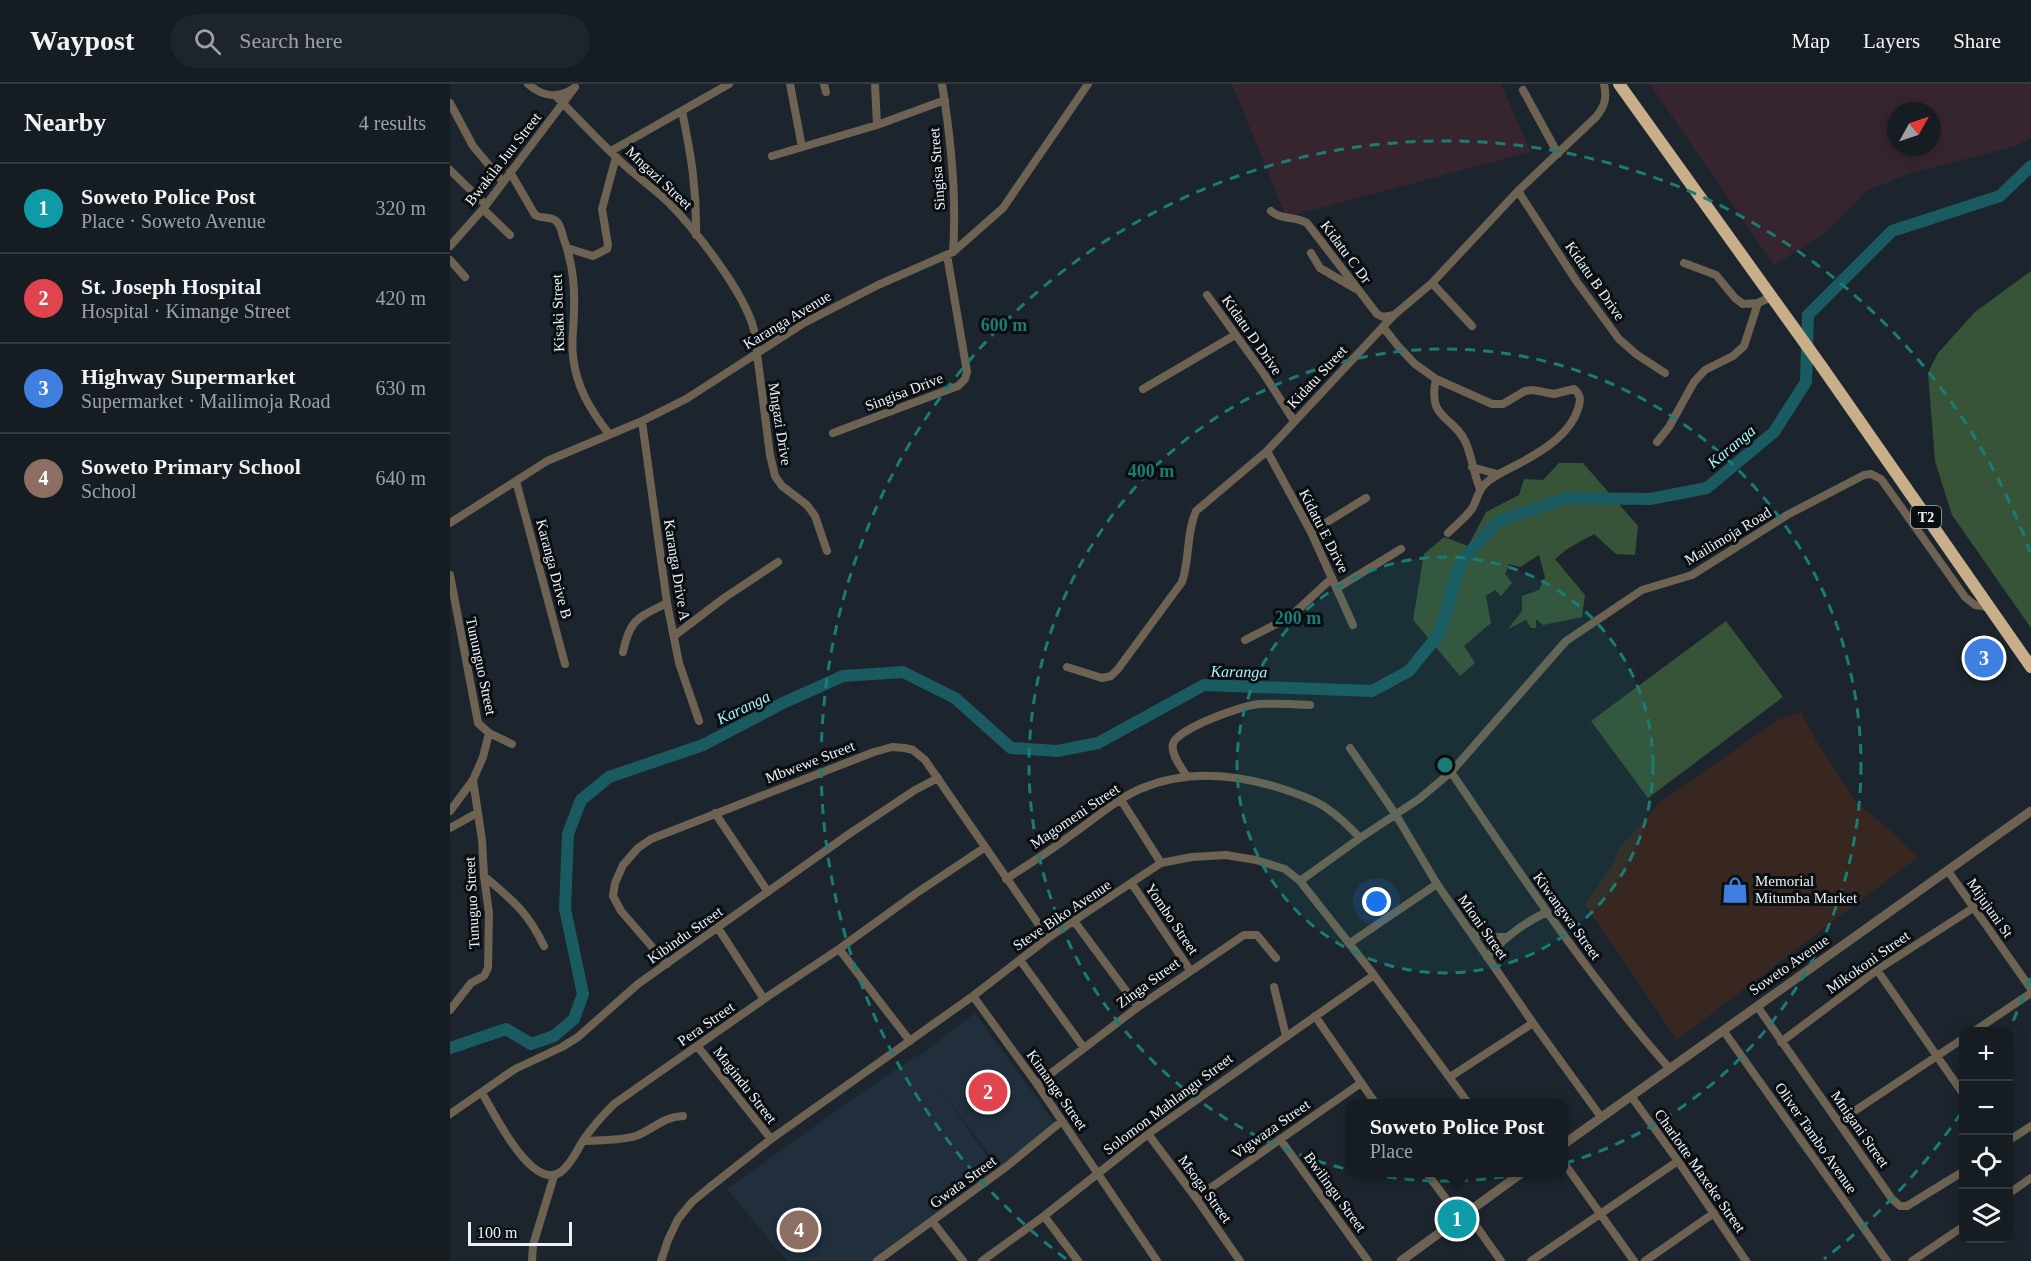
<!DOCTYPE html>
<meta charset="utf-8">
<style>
body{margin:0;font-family:"Times New Roman",serif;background:#1e252a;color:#f1f3f6}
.controls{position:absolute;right:18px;bottom:18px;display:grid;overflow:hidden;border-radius:12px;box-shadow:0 3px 15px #0003}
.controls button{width:54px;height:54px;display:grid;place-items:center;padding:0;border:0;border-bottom:2px solid #343a40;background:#151c22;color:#f1f3f6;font:30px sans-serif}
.compass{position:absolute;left:1437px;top:18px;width:54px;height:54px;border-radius:50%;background:#151c22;box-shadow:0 3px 15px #0003;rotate:50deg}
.scale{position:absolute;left:18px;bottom:15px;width:104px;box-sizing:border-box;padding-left:6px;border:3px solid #ebf1f7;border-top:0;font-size:16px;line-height:21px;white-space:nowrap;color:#ebf1f7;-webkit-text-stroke:4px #0a0e11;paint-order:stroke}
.you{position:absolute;left:927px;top:818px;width:21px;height:21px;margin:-15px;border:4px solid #fff;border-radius:50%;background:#1a73e8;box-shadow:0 0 0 9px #1a73e833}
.badge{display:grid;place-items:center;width:39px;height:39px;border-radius:50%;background:#36d880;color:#fff;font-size:20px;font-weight:700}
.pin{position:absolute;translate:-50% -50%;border:3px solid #fff;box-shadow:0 2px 6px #0006}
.popup{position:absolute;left:896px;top:1015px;width:222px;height:78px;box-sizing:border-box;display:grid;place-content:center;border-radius:12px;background:#151c22;filter:drop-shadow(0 2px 4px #0005);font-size:20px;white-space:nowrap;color:#9da1a5}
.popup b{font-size:22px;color:#f1f3f6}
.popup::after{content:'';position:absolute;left:50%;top:100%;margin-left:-12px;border:12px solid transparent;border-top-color:#151c22}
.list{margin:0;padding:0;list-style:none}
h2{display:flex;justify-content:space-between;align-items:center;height:78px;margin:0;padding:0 24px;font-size:26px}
h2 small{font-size:20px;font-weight:400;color:#9da1a5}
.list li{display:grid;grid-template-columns:39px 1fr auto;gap:18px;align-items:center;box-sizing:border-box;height:90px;padding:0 24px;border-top:2px solid #343a40}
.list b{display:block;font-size:22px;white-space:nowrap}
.list p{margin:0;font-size:20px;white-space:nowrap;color:#9da1a5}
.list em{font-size:20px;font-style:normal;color:#9da1a5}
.icon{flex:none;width:33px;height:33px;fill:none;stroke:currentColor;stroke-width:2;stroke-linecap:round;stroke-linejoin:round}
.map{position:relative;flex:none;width:1581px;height:1177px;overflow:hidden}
header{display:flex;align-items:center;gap:36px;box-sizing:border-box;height:84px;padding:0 30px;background:#151c22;border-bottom:2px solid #343a40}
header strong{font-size:28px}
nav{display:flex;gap:33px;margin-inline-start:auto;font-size:21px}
.search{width:420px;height:54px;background:#1e252a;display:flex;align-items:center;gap:15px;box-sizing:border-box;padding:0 21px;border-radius:33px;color:#9da1a5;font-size:22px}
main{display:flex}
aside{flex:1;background:#151c22}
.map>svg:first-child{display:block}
.commercial{fill:#382620}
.industrial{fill:#36252e;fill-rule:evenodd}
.built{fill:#212f3d}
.green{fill:#375338}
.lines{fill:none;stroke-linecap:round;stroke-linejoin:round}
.river{stroke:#1a5a61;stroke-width:12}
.minor{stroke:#6e6353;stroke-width:8}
.tertiary{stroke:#6e6353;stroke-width:9}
.trunk{stroke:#c8ae89;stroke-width:12}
.ring{fill:none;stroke:#1a7c75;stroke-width:3;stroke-dasharray:10 8}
.labels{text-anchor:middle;stroke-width:6;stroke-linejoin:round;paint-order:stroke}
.shield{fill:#0a0e11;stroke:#a8adb2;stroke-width:1.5}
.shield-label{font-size:14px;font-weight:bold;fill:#ebf1f7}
.street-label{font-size:15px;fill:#ebf1f7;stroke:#0a0e11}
.poi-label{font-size:15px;fill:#ebf1f7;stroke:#0a0e11;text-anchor:start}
.water-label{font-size:16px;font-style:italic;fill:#a7f2fc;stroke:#0a0e11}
.centre{fill:#1a7c75;stroke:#0a0e11;stroke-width:3}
.ring-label{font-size:18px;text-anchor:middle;font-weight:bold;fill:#1a7c75;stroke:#0a0e11;stroke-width:6;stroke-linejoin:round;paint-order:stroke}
</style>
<header>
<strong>Waypost</strong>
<div class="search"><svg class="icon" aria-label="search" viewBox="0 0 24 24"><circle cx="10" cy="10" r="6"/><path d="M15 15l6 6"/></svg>Search here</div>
<nav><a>Map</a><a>Layers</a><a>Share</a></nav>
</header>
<main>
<aside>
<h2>Nearby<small>4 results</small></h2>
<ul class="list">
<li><span class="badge" style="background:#0f9aa8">1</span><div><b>Soweto Police Post</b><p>Place · Soweto Avenue</p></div><em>320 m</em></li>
<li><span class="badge" style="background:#e0444e">2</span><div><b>St. Joseph Hospital</b><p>Hospital · Kimange Street</p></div><em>420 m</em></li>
<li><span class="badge" style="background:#3f7fe0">3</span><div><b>Highway Supermarket</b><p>Supermarket · Mailimoja Road</p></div><em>630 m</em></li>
<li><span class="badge" style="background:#8d6e63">4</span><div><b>Soweto Primary School</b><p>School</p></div><em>640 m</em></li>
</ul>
</aside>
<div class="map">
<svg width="1581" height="1177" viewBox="0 0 1581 1177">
<rect width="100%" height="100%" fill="#1c252e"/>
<!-- commercial -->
<path class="commercial" d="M1351 628 1366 656 1407 719 1441 747 1468 773 1227 956 1135 821 1163 780 1168 766 1209 719 1328 636Z"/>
<!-- industrial -->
<path class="industrial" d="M782 0H1051L1081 68 836 133Z
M1200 0H1581V54L1566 62 1458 90 1416 107 1376 149 1324 181ZM1446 27H1482V63H1446Z"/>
<!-- built -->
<path class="built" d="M525 929 608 1043 593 1058 552 1088 489 1003 546 1085 423 1177H337L277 1105 410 1010 467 971 468 973Z"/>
<!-- green -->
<path class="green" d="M1581 187V544L1502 431 1485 377 1478 289 1488 269 1525 228Z
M1109 379H1133L1188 442 1185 471 1166 470 1144 450 1117 465 1105 475 1135 511 1132 533 1093 541 1086 535V544H1081L1076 536 1058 545 1072 527V512L1089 506 1095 493 1089 471 1070 483 1059 480 1055 490 1062 499 1051 512 1045 506 1036 512 1041 539 1014 562 1025 579 1010 592 963 536 974 470 994 453 1018 462 1036 428 1069 411 1074 395 1093 396Z
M1276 537 1333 613 1198 714 1141 637Z"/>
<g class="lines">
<!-- river -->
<path class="river" d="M0 964 56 945 81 960 104 952 124 935 133 910 115 825 118 750 131 716 159 693 253 661 333 619 393 592 453 588 505 614 561 664 607 667 648 659 754 601 922 607 959 587 989 550 1011 477 1049 437 1116 414 1200 415 1257 404 1324 348 1356 298 1358 231 1442 147 1550 112 1581 82"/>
<!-- minor -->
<path class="minor" d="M78 0C93 13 107 15 123 5
M340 0 352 63
M374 0 376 8
M425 0 427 41
M492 0C501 55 507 113 503 168
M1073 6 1108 70
M106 12C126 33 147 55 168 75 183 90 201 102 217 117 245 145 295 209 304 246L320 371 325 392 332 402 357 421 365 432 377 467
M0 19 23 62 53 98
M232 27C241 71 247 106 246 151
M161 67 279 0
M322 72 427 41 495 16
M0 86 36 121
M60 88 85 131C91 135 101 132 106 137 110 140 112 148 113 153 122 176 125 202 124 226 124 241 121 257 123 272 126 303 141 327 159 350
M1068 107 1127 198 1169 255 1186 270 1215 289
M33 125 60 151
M821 127C833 137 844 131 857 139L927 230 933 233 944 231
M0 162 33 125 125 3
M117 164 143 172 157 165 158 161 152 125 166 73
M861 169 870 184 906 205
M0 176 15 193
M1234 179 1266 191 1285 214 1293 220 1308 219 1321 213
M982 199 1022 242
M757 211 814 290 844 337
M933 243 948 262 965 280 986 295 1042 320H1053L1075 307 1083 306 1104 310 1124 305C1131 311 1131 316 1128 325 1120 350 1094 366 1072 378 1060 385 1047 389 1036 399 1026 408 1028 417 1021 426 1014 435 1005 442 998 449
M986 295C977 337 1003 330 1016 359 1022 374 1024 390 1030 405
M693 305 785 251
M192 337 217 519 229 579 249 637
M383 349 508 302 515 295 517 288 497 171
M1207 358 1219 343 1244 298 1255 286 1283 272 1294 262 1308 219
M817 367 861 448 903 541
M1022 383 1047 390
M66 397 115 580
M0 439 97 377 192 337 236 315 354 239 428 201 503 168 553 124 638 0
M861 448 916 414
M0 491 28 639 39 649 62 660
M887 504 951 465
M224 552 274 514 328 478
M795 556 840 533 882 494
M173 568C180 535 187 534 217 519
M617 583 652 594 661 592 668 585 732 498C740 475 736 450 746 427L817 367 944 231 982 199 1068 107 1146 33C1155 22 1157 14 1154 0
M900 664 946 731 987 800 1083 939 1151 1033
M1001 688C1070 789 1138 893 1220 985
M737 693C732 684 720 670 723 660 726 645 793 621 809 620 825 619 843 620 860 621
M671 716 711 779
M0 727 23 696 33 673 39 649
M265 729 318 808
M0 744 27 729
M1498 787 1581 905
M34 792C63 817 77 827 94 862
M556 795C576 782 597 769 617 754 641 738 663 717 690 705 736 685 787 690 833 705 848 710 863 715 875 723 888 732 899 742 910 754
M850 797 910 754 969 715 1001 688 1116 557 1192 506 1242 491 1337 431 1414 391 1421 390 1431 395 1515 513 1525 521 1540 523
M682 800 740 886
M624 837 688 923
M268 844 314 915
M1020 847 1043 853H1056
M900 859 987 800
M389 865 460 957
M1037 873C1054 854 1073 839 1097 828
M570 876 634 964
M217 880 171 827 163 812 165 799 173 781 188 764 201 755 424 668 442 663 455 664 463 666 475 676 598 854
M1427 886 1514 1011
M824 903 836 952
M523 912 587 1000 707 1177
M1307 922 1442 1115 1450 1122H1457L1514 1087
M0 926 21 899 34 892 38 884 39 829 34 792 32 756 23 696
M865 932 926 1020
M1273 946 1437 1177
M1523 948 1581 909
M1331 958 1427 886 1523 824
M248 963 321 1055
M1000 993 1083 939
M587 1000 688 923 794 851H807L826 874
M32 1009C43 1027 84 1113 113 1086 123 1077 127 1066 134 1055 143 1042 153 1031 164 1020L314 915 389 865 465 810 534 764
M1181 1012 1228 1077 1296 1177
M0 1030 65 985 112 963 128 953 188 900 399 750 465 706 488 694
M1388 1038 1514 954
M698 1050 746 1114 790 1177
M830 1055 918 1177
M133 1057C150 1056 169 1057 186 1052 204 1045 212 1033 233 1032
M1558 1057 1581 1042
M1114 1079 1184 1177
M976 1088 1010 1134
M1558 1110 1581 1094
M746 1114 911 999
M1017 1129 1051 1177
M594 1132 628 1177
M482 1137 513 1177
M82 1177 83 1161 104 1092
M211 1177 218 1156 228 1135 242 1118 260 1103 321 1055 523 912 598 854 711 779 742 773 776 771 806 776 835 785 850 797 924 891 1019 1020
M427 1177 556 1083 612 1037
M532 1177 594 1132 698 1050 924 891
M1081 1177 1228 1077
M1195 1177 1264 1129
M1462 1177 1514 1142"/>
<!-- tertiary -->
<path class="tertiary" d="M1114 1060 1581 727
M951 1177 1073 1088"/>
<!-- trunk -->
<path class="trunk" d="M1169 0 1372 283 1581 583"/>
</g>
<!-- distance rings -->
<circle cx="995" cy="681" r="208" fill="#1a7c75" fill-opacity=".12"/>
<g class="ring">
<circle cx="995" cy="681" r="208"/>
<circle cx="995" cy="681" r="416"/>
<path d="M1580 894A623 623 0 0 1 1560 944M1511 1029A623 623 0 0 1 1374 1175M616 1175A623 623 0 1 1 1580 468"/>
</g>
<!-- icons -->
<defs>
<symbol id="shop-bare" viewBox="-9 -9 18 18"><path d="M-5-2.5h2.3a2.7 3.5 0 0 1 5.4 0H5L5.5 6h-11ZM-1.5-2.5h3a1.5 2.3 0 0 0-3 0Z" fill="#3f7fe0" stroke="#0a0e11" stroke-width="2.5" paint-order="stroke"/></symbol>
</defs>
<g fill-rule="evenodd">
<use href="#shop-bare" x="1266" y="787" width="38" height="38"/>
</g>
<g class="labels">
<!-- shield labels -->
<rect class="shield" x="1461" y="422" width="30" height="22" rx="4.5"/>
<g class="shield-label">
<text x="1476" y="438">T2</text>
</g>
<!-- street labels -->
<g class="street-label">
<text transform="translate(53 75) rotate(-52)" y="5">Bwakila Juu Street</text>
<text transform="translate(487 85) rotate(-94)" y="5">Singisa Street</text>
<text transform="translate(209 94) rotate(43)" y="5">Mngazi Street</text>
<text transform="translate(896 168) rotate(53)" y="5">Kidatu C Dr</text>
<text transform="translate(1145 197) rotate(55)" y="5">Kidatu B Drive</text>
<text transform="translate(108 229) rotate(-92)" y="5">Kisaki Street</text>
<text transform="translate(337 236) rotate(-31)" y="5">Karanga Avenue</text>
<text transform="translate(802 251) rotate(55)" y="5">Kidatu D Drive</text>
<text transform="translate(867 293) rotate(-47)" y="5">Kidatu Street</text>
<text transform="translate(454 308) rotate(-21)" y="5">Singisa Drive</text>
<text transform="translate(330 340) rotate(81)" y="5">Mngazi Drive</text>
<text transform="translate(874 447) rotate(63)" y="5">Kidatu E Drive</text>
<text transform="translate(1278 452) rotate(-31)" y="5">Mailimoja Road</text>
<text transform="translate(104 485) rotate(75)" y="5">Karanga Drive B</text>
<text transform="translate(227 486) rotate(81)" y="5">Karanga Drive A</text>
<text transform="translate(31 582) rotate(78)" y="5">Tununguo Street</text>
<text transform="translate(360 678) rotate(-21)" y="5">Mbwewe Street</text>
<text transform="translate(625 732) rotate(-34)" y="5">Magomeni Street</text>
<text transform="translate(22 819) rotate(-93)" y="5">Tunuguo Street</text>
<text transform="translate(1540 824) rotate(55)" y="5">Mijujuni St</text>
<text transform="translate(612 831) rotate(-34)" y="5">Steve Biko Avenue</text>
<text transform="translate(1117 832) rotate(54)" y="5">Kiwangwa Street</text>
<text transform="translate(722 835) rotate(56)" y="5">Yombo Street</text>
<text transform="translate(1033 843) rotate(55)" y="5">Mioni Street</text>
<text transform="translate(235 851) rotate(-35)" y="5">Kibindu Street</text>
<text transform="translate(1418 878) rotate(-35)" y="5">Mikokoni Street</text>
<text transform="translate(1339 881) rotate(-35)" y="5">Soweto Avenue</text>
<text transform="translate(698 899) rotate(-36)" y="5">Zinga Street</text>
<text transform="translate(256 940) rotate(-35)" y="5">Pera Street</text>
<text transform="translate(295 1001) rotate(52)" y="5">Magindu Street</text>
<text transform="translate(607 1006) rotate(55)" y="5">Kimange Street</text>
<text transform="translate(718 1020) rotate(-37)" y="5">Solomon Mahlangu Street</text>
<text transform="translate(821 1045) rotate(-35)" y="5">Vigwaza Street</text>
<text transform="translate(1410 1045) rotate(55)" y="5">Mnigani Street</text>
<text transform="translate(1366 1054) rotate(55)" y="5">Oliver Tambo Avenue</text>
<text transform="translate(1250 1087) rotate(55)" y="5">Charlotte Maxeke Street</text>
<text transform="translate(513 1098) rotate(-36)" y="5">Gwata Street</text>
<text transform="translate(755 1105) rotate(54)" y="5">Msoga Street</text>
<text transform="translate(885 1108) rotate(54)" y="5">Bwilingu Street</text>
</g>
<!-- poi labels -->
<g class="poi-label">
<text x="1305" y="802">Memorial<tspan x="1305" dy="17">Mitumba Market</tspan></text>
</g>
<!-- water labels -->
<g class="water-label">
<text transform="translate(1281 362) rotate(-40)" y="6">Karanga</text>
<text transform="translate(789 587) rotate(1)" y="6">Karanga</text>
<text transform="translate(293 623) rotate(-26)" y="6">Karanga</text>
</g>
</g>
<circle cx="995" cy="681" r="9" class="centre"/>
<g class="ring-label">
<text x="554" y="247">600 m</text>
<text x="701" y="393">400 m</text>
<text x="848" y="540">200 m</text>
</g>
</svg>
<div class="controls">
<button>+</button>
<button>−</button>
<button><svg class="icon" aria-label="locate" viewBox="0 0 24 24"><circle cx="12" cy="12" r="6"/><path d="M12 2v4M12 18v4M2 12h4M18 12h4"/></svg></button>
<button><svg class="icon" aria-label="layers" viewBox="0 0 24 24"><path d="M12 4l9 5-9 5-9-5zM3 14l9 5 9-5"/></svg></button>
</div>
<svg class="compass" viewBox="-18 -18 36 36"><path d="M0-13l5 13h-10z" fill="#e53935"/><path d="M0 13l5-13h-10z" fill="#9da1a5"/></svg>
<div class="scale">100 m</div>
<div class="you"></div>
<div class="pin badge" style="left:1007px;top:1135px;background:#0f9aa8">1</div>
<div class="popup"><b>Soweto Police Post</b>Place</div>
<div class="pin badge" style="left:538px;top:1008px;background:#e0444e">2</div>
<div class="pin badge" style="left:1534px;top:574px;background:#3f7fe0">3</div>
<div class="pin badge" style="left:349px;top:1146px;background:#8d6e63">4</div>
</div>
</main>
